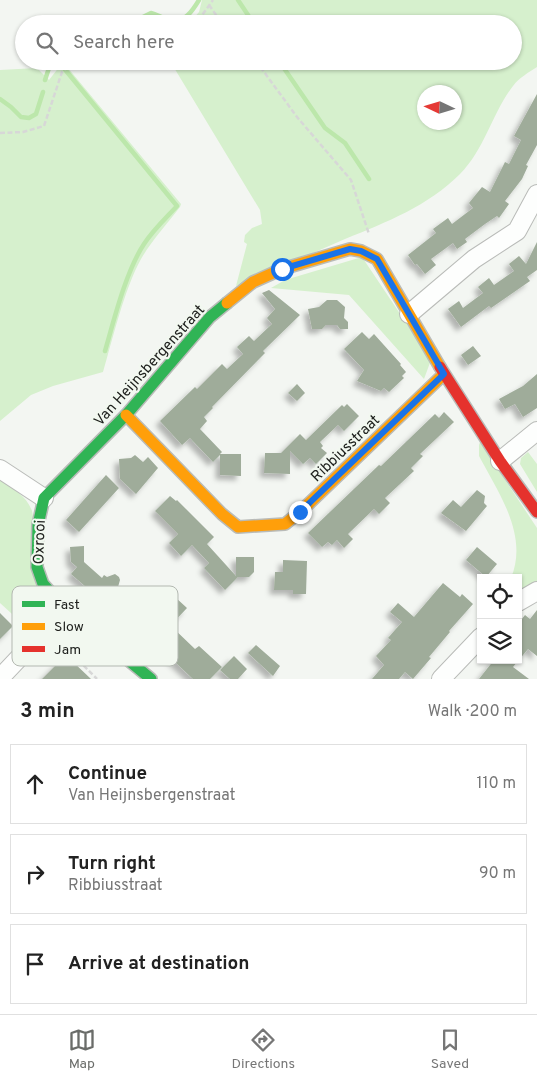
<!DOCTYPE html>
<meta charset="utf-8">
<style>
body{margin:0;font-family:Overpass,sans-serif;background:#f2f2f2;color:#222}
.controls{position:absolute;right:15px;bottom:15px;display:grid;overflow:hidden;border-radius:0px;box-shadow:0 1px 4px #0004}
.controls button{width:45px;height:45px;display:grid;place-items:center;padding:0;border:0;border-bottom:1px solid #e0e0e0;background:#fff;color:#222;font:25px sans-serif}
.compass{position:absolute;left:417px;top:85px;width:45px;height:45px;border-radius:50%;background:#fff;box-shadow:0 1px 4px #0004;rotate:274deg}
.stop{position:absolute;width:15px;height:15px;margin:-11px;border:4px solid #1a73e8;border-radius:50%;background:#fff}
.stop.end{background:#1a73e8;border-color:#fff;box-shadow:0 1px 5px #0008}
.list{margin:0;padding:0;list-style:none}
h2{display:flex;justify-content:space-between;align-items:center;height:65px;margin:0;padding:0 20px;font-size:21px}
h2 small{font-size:16px;font-weight:400;color:#767676}
.list li{display:grid;grid-template-columns:32px 1fr auto;gap:15px;align-items:center;box-sizing:border-box;height:80px;margin:0 10px 10px;padding:0 10px;border:1px solid #e0e0e0;border-radius:0px}
.list b{display:block;font-size:19px;white-space:nowrap}
.list p{margin:0;font-size:16px;white-space:nowrap;color:#767676}
.list em{font-size:16px;font-style:normal;color:#767676}
.icon{flex:none;width:28px;height:28px;fill:none;stroke:currentColor;stroke-width:2;stroke-linecap:round;stroke-linejoin:round}
.map{position:relative;flex:none;width:537px;height:679px;overflow:hidden}
.search{position:absolute;background:#fff;box-shadow:0 1px 4px #0004;left:15px;right:15px;top:15px;height:55px;display:flex;align-items:center;gap:12px;box-sizing:border-box;padding:0 18px;border-radius:28px;color:#767676;font-size:19px}
.sheet{height:335px;background:#fff}
nav{display:flex;justify-content:space-around;align-items:center;box-sizing:border-box;height:70px;border-top:1px solid #e0e0e0;background:#fff;font-size:14px;color:#767676}
nav a{display:grid;justify-items:center;gap:2px}
nav .on{color:#6a6c69}
.map>svg:first-child{display:block}
.green{fill:#d6f0cd;fill-rule:evenodd}
.lines{fill:none;stroke-linecap:round;stroke-linejoin:round}
.stream{stroke:#bce7ab;stroke-width:4.5}
.building{fill:#9fac9a;filter:url(#shadow)}
.street-casing{stroke:#b9bbb8;stroke-width:20}
.fast-casing{stroke:#b9bbb8;stroke-width:14}
.slow-casing{stroke:#b9bbb8;stroke-width:14}
.jam-casing{stroke:#b9bbb8;stroke-width:14}
.path{stroke:#d7d7d7;stroke-width:2.5;stroke-dasharray:5 2.5;stroke-linecap:butt}
.street{stroke:#fdfefd;stroke-width:18}
.fast{stroke:#30b455;stroke-width:11}
.slow{stroke:#ff9f0a;stroke-width:11}
.jam{stroke:#e5322d;stroke-width:11}
.route{stroke:#1a73e8;stroke-width:6}
.labels{text-anchor:middle;stroke-width:4.5;stroke-linejoin:round;paint-order:stroke}
.street-label{font-size:15px;fill:#20221f;stroke:#f2f8f0}
.key{fill:#f2f8f0;stroke:#b3b8b1;stroke-width:1}
.key-label{font-size:14px;fill:#20221f}
</style>
<div class="map">
<svg width="537" height="679" viewBox="0 0 537 679">
<defs>
<filter id="shadow"><feDropShadow dx="-4.5" dy="4.5" stdDeviation="2.5" flood-color="#0004"/></filter>
</defs>
<rect width="100%" height="100%" fill="#f3f6f2"/>
<!-- green -->
<path class="green" d="M202 0H537V67C529 72 519 78 513 86 492 113 485 149 460 174 428 206 387 222 345 239 309 255 273 270 236 286L247 244 244 242 245 235 252 228 262 224 260 210 170 61H513V24H146L144 20C158 11 165 18 179 20 183 21 188 20 192 20L199 12ZM424 92H454V122H424Z
M63 62 181 204 180 207C167 224 152 240 141 259 124 290 113 338 103 372L53 386 31 395 0 421V70L37 68 49 80Z
M362 257 431 360 424 379 349 295 271 288 285 280Z
M480 442 537 528V581L518 595V578H511C529 535 498 492 479 456V445Z
M528 452 537 464V492L520 464 521 458Z
M0 479C12 488 27 496 32 511L52 609 34 634 0 603Z"/>
<g class="lines">
<!-- stream -->
<path class="stream" d="M238 0 254 24
M129 24 151 13C158 15 164 19 171 20 184 24 193 10 199 0
M58 61 177 206C166 218 153 230 144 244 126 271 114 320 105 351
M279 61 325 128 345 143 369 179
M45 80 49 68 57 61
M0 99 11 107 21 117 29 118 36 114 43 92"/>
</g>
<!-- building -->
<path class="building" d="M537 94V145L526 165 528 166 522 179 505 201 509 204 499 218 497 216 485 224 465 239 467 242 457 249 453 243 431 259 436 265 425 274 417 264 415 265 408 255 436 233 433 229 448 218 452 224 473 208 469 203 482 187 490 192 505 162 509 164 521 140 514 136Z
M537 242V270L527 277 530 281 491 308 489 306 461 327 448 309 459 301 463 308 483 293 478 287 489 278 494 285 514 271 509 264 519 256 526 264Z
M269 290 300 315 263 351 265 353 212 407 213 408 204 417 207 421 200 429 222 452 220 454H241V476L220 475V455L213 462 190 438 182 445 160 421 195 387 197 389 222 364 227 369 243 354 237 347 249 336 254 341 272 324 267 318 275 309 262 293Z
M327 300H337L345 307 344 318 348 322V329H340L337 325H326L322 329H312L308 309 319 307Z
M362 332 369 339 374 334 401 364 400 365 406 372 402 376 404 378 389 392 384 388 381 391 357 381 364 370 344 349Z
M473 346 481 356 468 365 461 355Z
M537 374V408L523 417 515 404 505 409 499 399 523 386Z
M297 384 305 393 297 401 288 393Z
M347 404 359 416 344 431 338 425 320 442 323 446 321 448 327 453 316 464 310 458 303 464 290 451V474L264 473 265 453H281L300 434 306 440 342 405 344 407Z
M444 412 454 422 420 454 423 456 411 468 414 471 385 498 390 503 379 514 374 509 348 534 353 539 344 548 337 540 332 545 328 542 322 547 308 533 379 465 381 466 435 414 439 418Z
M135 455 143 462 148 457 158 468 136 494 120 479 119 459 131 458Z
M106 475 119 488 79 532 66 520Z
M477 490 485 496 484 503 487 506 466 531 441 513 453 500 461 507Z
M170 496 176 501 177 500 214 537 207 544 236 576V557H254V572L249 577H238L225 590 204 568 209 563 192 545 181 556 169 543 178 534 155 511Z
M84 546V562L102 578 104 575 107 577 115 574 119 577 120 580 114 601 109 607 71 574 77 567 71 562 70 547Z
M477 547 497 564 486 577 466 560Z
M283 560 307 561 306 594H293V590H274L275 572H283Z
M443 583 460 597 462 594 473 604 449 631 450 632 429 657 431 658 413 679 405 672 399 679H372L384 665 376 656 391 640 388 638 402 622 390 612 398 603 414 617Z
M175 597 187 608 171 625 160 613Z
M537 610V656L528 649 513 667 529 679H479L494 660H518V624L525 615 530 619Z
M0 613 13 626 0 639Z
M170 625 195 649 199 646 222 667 210 679H193L158 646 165 638 161 634Z
M256 645 280 666 273 676 248 653Z
M66 655 71 660 91 679H42Z
M234 656 247 669 238 679H230L220 670Z"/>
<g class="lines">
<defs>
<path id="street" d="M409 314 474 259 517 231 537 194
M500 461 537 431
M0 469 44 498
M518 602 537 591
M0 678 52 623 62 605
M441 679 481 637"/>
<path id="fast" d="M151 679 62 605 43 584 37 567 38 525 44 498 126 415 210 317 227 303"/>
<path id="slow" d="M227 303 253 282 282 269 350 249 361 251 377 259 440 367
M126 415 222 514 238 527 285 524 300 512 444 374"/>
<path id="jam" d="M440 367 500 461 537 512"/>
</defs>
<!-- street casing -->
<use href="#street" class="street-casing"/>
<!-- fast casing -->
<use href="#fast" class="fast-casing"/>
<!-- slow casing -->
<use href="#slow" class="slow-casing"/>
<!-- jam casing -->
<use href="#jam" class="jam-casing"/>
<!-- path -->
<path class="path" d="M209 5 219 19 224 24
M192 24 197 22 213 0
M256 61 297 117 351 180 369 234
M0 133 23 132 44 126 62 72 74 61
M54 643 74 656 97 679"/>
<!-- street -->
<use href="#street" class="street"/>
<!-- fast -->
<use href="#fast" class="fast"/>
<!-- slow -->
<use href="#slow" class="slow"/>
<!-- jam -->
<use href="#jam" class="jam"/>
</g>
<g class="lines">
<!-- route -->
<path class="route" d="M282 269 350 249 361 251 377 259 444 374 300 512"/>
</g>
<g class="labels">
<!-- street labels -->
<g class="street-label">
<text transform="translate(149 365) rotate(-48)" y="5">Van Heijnsbergenstraat</text>
<text transform="translate(345 448) rotate(-44)" y="5">Ribbiusstraat</text>
<text transform="translate(39 542) rotate(-88)" y="5">Oxrooi</text>
</g>
</g>
<!-- legend -->
<rect x="12" y="586" width="166" height="80" rx="8" class="key"/>
<rect x="22" y="601" width="23" height="6" fill="#30b455"/>
<rect x="22" y="623" width="23" height="7" fill="#ff9f0a"/>
<rect x="22" y="646" width="23" height="6" fill="#e5322d"/>
<g class="key-label">
<text x="54" y="609">Fast</text>
<text x="54" y="631">Slow</text>
<text x="54" y="654">Jam</text>
</g>
</svg>
<div class="controls">
<button><svg class="icon" aria-label="locate" viewBox="0 0 24 24"><circle cx="12" cy="12" r="6"/><path d="M12 2v4M12 18v4M2 12h4M18 12h4"/></svg></button>
<button><svg class="icon" aria-label="layers" viewBox="0 0 24 24"><path d="M12 4l9 5-9 5-9-5zM3 14l9 5 9-5"/></svg></button>
</div>
<svg class="compass" viewBox="-18 -18 36 36"><path d="M0-13l5 13h-10z" fill="#e53935"/><path d="M0 13l5-13h-10z" fill="#767676"/></svg>
<div class="stop" style="left:282px;top:269px"></div>
<div class="stop end" style="left:300px;top:512px"></div>
<div class="search"><svg class="icon" aria-label="search" viewBox="0 0 24 24"><circle cx="10" cy="10" r="6"/><path d="M15 15l6 6"/></svg>Search here</div>
</div>
<section class="sheet">
<h2>3 min<small>Walk · 200 m</small></h2>
<ul class="list">
<li><svg class="icon" aria-label="ahead" viewBox="0 0 24 24"><path d="M12 20V5M6 11l6-6 6 6"/></svg><div><b>Continue</b><p>Van Heijnsbergenstraat</p></div><em>110 m</em></li>
<li><svg class="icon" aria-label="right" viewBox="0 0 24 24"><path d="M7 20v-9h11M14 6l5 5-5 5"/></svg><div><b>Turn right</b><p>Ribbiusstraat</p></div><em>90 m</em></li>
<li><svg class="icon" aria-label="arrive" viewBox="0 0 24 24"><path d="M6 21V4h12l-3 4 3 4H6"/></svg><div><b>Arrive at destination</b></div></li>
</ul>
</section>
<nav>
<a class="on"><svg class="icon" aria-label="map" viewBox="0 0 24 24"><path d="M3 6l6-2 6 2 6-2v14l-6 2-6-2-6 2zM9 4v14M15 6v14"/></svg>Map</a>
<a><svg class="icon" aria-label="directions" viewBox="0 0 24 24"><path d="M12 3l9 9-9 9-9-9zM9 14v-3h6M13 9l2 2-2 2"/></svg>Directions</a>
<a><svg class="icon" aria-label="saved" viewBox="0 0 24 24"><path d="M7 4h10v16l-5-4-5 4z"/></svg>Saved</a>
</nav>
